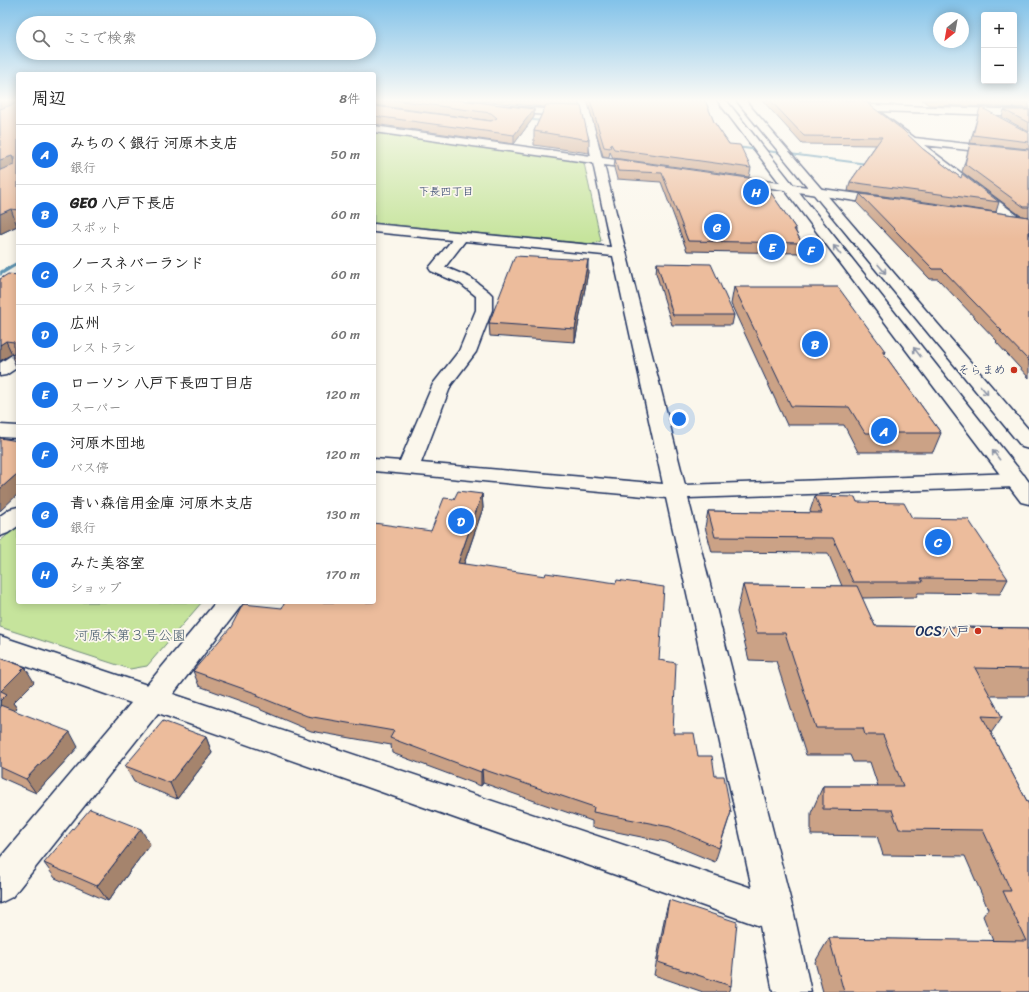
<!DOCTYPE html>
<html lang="ja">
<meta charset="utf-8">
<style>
body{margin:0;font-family:Sriracha,"Klee One",sans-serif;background:#f2f2f2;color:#222}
.controls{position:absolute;right:12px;top:12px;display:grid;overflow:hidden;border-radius:4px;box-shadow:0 2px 10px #0003}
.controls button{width:36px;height:36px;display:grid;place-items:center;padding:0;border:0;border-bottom:1px solid #e0e0e0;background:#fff;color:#222;font:20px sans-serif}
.compass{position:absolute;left:933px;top:12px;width:36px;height:36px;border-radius:50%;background:#fff;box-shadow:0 2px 10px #0003;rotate:211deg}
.you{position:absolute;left:679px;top:419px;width:14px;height:14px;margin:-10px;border:3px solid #fff;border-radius:50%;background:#1a73e8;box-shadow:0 0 0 6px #1a73e833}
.badge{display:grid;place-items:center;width:26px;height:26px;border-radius:50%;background:#1a73e8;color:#fff;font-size:13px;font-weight:700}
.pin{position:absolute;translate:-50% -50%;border:2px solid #fff;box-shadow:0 1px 4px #0006}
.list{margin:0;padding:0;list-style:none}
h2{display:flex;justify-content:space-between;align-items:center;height:52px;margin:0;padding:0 16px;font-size:17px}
h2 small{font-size:13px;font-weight:400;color:#767676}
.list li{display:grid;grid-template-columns:26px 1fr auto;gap:12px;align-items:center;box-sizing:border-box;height:60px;padding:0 16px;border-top:1px solid #e0e0e0}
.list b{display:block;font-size:15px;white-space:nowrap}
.list p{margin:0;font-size:13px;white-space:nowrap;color:#767676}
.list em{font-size:13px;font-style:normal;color:#767676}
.icon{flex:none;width:22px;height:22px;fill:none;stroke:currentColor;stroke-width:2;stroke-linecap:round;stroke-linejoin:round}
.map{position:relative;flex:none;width:1029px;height:992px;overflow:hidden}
.search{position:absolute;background:#fff;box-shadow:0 2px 10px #0003;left:16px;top:16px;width:360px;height:44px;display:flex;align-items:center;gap:10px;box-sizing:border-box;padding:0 14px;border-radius:22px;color:#767676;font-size:15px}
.panel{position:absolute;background:#fff;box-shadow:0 2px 10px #0003;left:16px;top:72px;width:360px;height:532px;border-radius:4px}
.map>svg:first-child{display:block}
.green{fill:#c6e49c;stroke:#708a7d}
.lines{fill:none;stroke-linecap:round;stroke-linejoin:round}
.stream{fill:#5e94b2;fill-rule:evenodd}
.minor-casing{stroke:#1b2f5e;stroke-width:3}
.tertiary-casing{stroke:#1b2f5e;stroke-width:3}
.minor{fill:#fbf7ec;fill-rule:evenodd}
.tertiary{fill:#fbf7ec;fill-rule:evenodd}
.wall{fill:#cba286;stroke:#1b2f5e}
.shaded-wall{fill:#a5846d;stroke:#1b2f5e}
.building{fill:#ecbc9c;stroke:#1b2f5e}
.oneway{stroke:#8b93a5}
.poi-dot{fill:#c8321e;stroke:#fbf7ec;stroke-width:1.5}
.labels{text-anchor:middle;stroke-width:3.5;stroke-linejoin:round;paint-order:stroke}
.far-neighbourhood-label{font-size:11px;fill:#1b2f5e;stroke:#fbf7ec}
.poi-label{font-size:12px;fill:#1b2f5e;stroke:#fbf7ec;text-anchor:end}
.near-poi-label{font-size:14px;fill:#1b2f5e;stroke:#fbf7ec;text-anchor:end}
.near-park-label{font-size:14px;fill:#465c6e;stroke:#fbf7ec}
</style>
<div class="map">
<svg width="1029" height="992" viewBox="0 0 1029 992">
<rect width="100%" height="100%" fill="#fbf7ec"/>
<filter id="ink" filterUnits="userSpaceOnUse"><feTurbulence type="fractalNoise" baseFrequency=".025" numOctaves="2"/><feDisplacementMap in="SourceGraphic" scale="8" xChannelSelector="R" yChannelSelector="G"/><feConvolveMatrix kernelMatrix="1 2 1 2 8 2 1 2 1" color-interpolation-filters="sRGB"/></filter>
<g filter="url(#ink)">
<!-- green -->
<path class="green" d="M374 131 577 161 584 163 601 241 593 244 374 223Z
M18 526V602H202L147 666 130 669 0 627V541Z"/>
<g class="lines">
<!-- stream -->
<path class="stream" d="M519 117 550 121 552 122 550 123 518 119Z
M729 145 875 164 877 165 875 166 728 147Z
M18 261V265L0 276V271Z"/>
<defs>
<path id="minor" d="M579 100H587L602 158 644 164 649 167 644 170 604 165 685 485 1016 473 1024 475 1027 480 1024 485 1016 487 688 498 794 914 811 992H773L760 926 158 713 12 897 0 903V858L131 703 0 657V636L147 685 216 602H244L173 694 752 888 666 498 374 471V459L400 461 433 384 459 351 476 310V296L461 284 431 271 429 268 452 240 374 232V224L611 247 593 163 374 132V126L591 156ZM465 241 613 256 663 484 421 463 451 385 476 352 492 310V295L489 292 471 278 445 267Z
M854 100H864L871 105 1029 110V116L878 111 915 138 1029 151V157L924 145 1029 224V234L1024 233Z
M504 106 571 111 576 114 571 117 501 111 500 109Z
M736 177 888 198 894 202 888 206 732 182 730 180 732 178Z
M18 354V367L6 375 0 376V363L12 355Z
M0 425 18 426V438L0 437Z
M18 507V526L8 533 0 536V516L10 509Z"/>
<path id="tertiary" d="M717 100H726L1029 482V504L1021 502Z
M736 100H745L1029 430V449L1022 447Z"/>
</defs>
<!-- minor casing -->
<use href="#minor" class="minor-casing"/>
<!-- tertiary casing -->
<use href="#tertiary" class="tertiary-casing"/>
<!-- minor -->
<use href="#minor" class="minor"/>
<!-- tertiary -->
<use href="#tertiary" class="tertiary"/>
</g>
<!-- wall -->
<path class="wall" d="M0 100H18V226H17L0 234Z
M374 100H459L534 109V117L514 144 374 124V106L491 121H492L374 105Z
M468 100H579V106L589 140V153L534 145V131L545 107Z
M587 100H705L714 122 729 144 751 168 749 177 613 158 610 152 609 157 603 156Z
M762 100H863L923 149 961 178 999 202 996 212 848 191 850 182 876 145 802 144Z
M922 100H1029V108L929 105Z
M980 108 1029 142V149L970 143Z
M1004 110H1029V132L1002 117Z
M970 144 1029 150V217L1021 216 962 172Z
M615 159 762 180 796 229V232L802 243 800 253 687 251 661 182 617 179 614 168Z
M860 194 1029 217V378L996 342 997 341 938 279H930L857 203Z
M657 263 734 315 732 325H672L656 273Z
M588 272 575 342 490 336 489 323Z
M18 275V369H17L12 357 14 354H12L0 361V279Z
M734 287 885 351 884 354 941 433 933 452H858L844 425H787L731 304Z
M482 494 483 508 464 564 659 660 673 733 698 756 715 776 731 812 715 862 666 842 592 827V821L483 783 481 786 392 753 391 745 311 731 261 710 260 708 199 686 193 671 282 608 431 531 454 499Z
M815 496 857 502 912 518 1008 579 1000 594 918 593 916 597 862 598 875 626 1029 628V696H990L1002 717 991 733 1029 805V992H823L815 962 829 938 993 941 983 916 988 909 965 856 883 855 877 836 811 835V813L823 786H878L870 762H853L850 755H806L776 661 749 660 737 612 743 585 842 586 828 553 712 552 705 527 708 511 811 513 810 511Z
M0 658 34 682 13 703 17 708 14 711 78 747 36 793 0 777Z
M206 737 212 753 177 799 134 782 125 766Z
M150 844 108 901 55 878 44 863Z
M669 900 731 986 728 992H703L654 975 665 915Z"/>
<!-- shaded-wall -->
<path class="shaded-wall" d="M0 100H16L18 106 0 114Z
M534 109V117L514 144V135Z
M12 156 17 171 0 178V160Z
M11 209 17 226 0 234V214Z
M588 260V272L575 342V329Z
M6 341 12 354 0 361V345Z
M18 473V494L0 511V489Z
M482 494 483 508 459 578 458 563Z
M25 667 34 682 13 703 17 708 6 719 0 709 1 691Z
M70 732 78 747 36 793 26 779Z
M206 737 212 753 177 799 170 783Z
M482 769 483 783 481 786V772Z
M141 829 150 844 108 901 97 886Z"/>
<!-- building -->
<path class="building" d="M14 100H18V210L11 209 0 214V170L14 165V157L12 156 0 160V109L14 104Z
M394 100H459L534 109 514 135 374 116V106L491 121 497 118 491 113Z
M559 100H579L580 102Z
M590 100H705L714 122 729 144 740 145 751 168 614 149 611 144 610 148 604 147Z
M770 100H863L903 130 923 149 961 178 962 174 999 202 850 182 882 137 804 136Z
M982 100H1029V102Z
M546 105 581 106 589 140 534 131Z
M980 108 984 109 1029 133V142L973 135Z
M1004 110H1029V123Z
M970 144 1029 150V207H1024L965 164Z
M615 159 762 180 796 229H794L802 243 688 241 662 173 618 171Z
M860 194 1029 217V361L1000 331H1002L942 269H933Z
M515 256 588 260 575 329 489 323Z
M657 263 711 264 734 315H673Z
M8 274 18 275V357H12L14 354V342L6 341 0 345V279Z
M734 287H838L885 351H882L941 433H865L849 407 791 406Z
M0 438 18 441V473L0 489Z
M458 491 482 494 458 563 545 576 546 573 616 583 617 580 664 587 659 660 676 663 673 733H694L698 756H712L715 776H724L731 812 719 848 670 827 593 812 594 807 482 769 481 772 390 738 394 731 307 716 257 696 258 694 193 671 231 627 243 604 282 608 285 602H374V523L431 531 444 498 454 499Z
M815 496 855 497 857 502 904 503 912 518 968 519 1008 579 921 578 923 582H853L833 538 715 537 708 511 822 513Z
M743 585 857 586 875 626 1029 628V669L975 668 1002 717 982 716 1029 805V992H844L829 938 1026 941 1003 891H1011L983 830 899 829 892 810 823 809V786H903L883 735H865L863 728H816L785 633H757Z
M0 658 25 667 1 691 7 694 0 701Z
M0 705 70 732 26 779 0 767Z
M163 721 206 737 170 783 125 766Z
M90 809 141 829 97 886 44 863Z
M669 900 737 922 731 986 658 962Z"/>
<!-- one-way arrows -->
<defs><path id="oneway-shaft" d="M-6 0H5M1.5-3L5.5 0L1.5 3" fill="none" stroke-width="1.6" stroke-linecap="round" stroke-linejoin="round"/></defs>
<g class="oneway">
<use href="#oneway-shaft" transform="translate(837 250) rotate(-128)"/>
<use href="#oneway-shaft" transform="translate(882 269) rotate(50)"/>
<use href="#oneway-shaft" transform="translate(917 352) rotate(-128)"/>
<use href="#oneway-shaft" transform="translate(984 390) rotate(50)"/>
<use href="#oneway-shaft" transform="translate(996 455) rotate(-128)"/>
</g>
</g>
<!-- sky -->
<linearGradient id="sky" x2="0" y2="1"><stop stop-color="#82c2e9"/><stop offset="0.42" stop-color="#fdfbf6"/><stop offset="1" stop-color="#fdfbf6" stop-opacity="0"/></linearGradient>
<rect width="1029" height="239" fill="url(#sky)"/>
<!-- markers -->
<g class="poi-dot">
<circle cx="1014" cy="370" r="4"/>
<circle cx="978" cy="631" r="4"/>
</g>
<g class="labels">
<!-- far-neighbourhood labels -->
<g class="far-neighbourhood-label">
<text x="446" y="195">下長四丁目</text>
</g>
<!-- poi labels -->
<g class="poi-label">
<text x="1006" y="374">そらまめ</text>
</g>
<!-- near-poi labels -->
<g class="near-poi-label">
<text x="970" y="636">OCS八戸</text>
</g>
<!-- near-park labels -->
<g class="near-park-label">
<text x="130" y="640">河原木第３号公園</text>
</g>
</g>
</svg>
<div class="controls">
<button>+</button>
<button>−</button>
</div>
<svg class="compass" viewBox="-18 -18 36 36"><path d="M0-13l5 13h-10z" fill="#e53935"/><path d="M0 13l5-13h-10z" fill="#767676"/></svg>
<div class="you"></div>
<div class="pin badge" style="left:884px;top:431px">A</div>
<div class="pin badge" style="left:815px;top:344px">B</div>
<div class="pin badge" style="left:938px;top:542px">C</div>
<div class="pin badge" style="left:461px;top:521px">D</div>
<div class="pin badge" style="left:772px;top:247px">E</div>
<div class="pin badge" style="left:811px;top:250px">F</div>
<div class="pin badge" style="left:717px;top:227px">G</div>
<div class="pin badge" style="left:756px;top:192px">H</div>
<div class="search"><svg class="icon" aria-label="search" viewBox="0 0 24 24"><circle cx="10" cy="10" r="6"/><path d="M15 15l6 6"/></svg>ここで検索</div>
<section class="panel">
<h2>周辺<small>8件</small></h2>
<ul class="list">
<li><span class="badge">A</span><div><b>みちのく銀行 河原木支店</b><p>銀行</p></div><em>50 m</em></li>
<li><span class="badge">B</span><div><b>GEO 八戸下長店</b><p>スポット</p></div><em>60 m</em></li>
<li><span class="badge">C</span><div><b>ノースネバーランド</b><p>レストラン</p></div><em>60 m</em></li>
<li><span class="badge">D</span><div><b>広州</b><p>レストラン</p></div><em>60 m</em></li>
<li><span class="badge">E</span><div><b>ローソン 八戸下長四丁目店</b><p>スーパー</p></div><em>120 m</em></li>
<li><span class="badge">F</span><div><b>河原木団地</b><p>バス停</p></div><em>120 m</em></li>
<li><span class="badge">G</span><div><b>青い森信用金庫 河原木支店</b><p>銀行</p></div><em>130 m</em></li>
<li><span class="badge">H</span><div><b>みた美容室</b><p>ショップ</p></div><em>170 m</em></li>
</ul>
</section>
</div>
